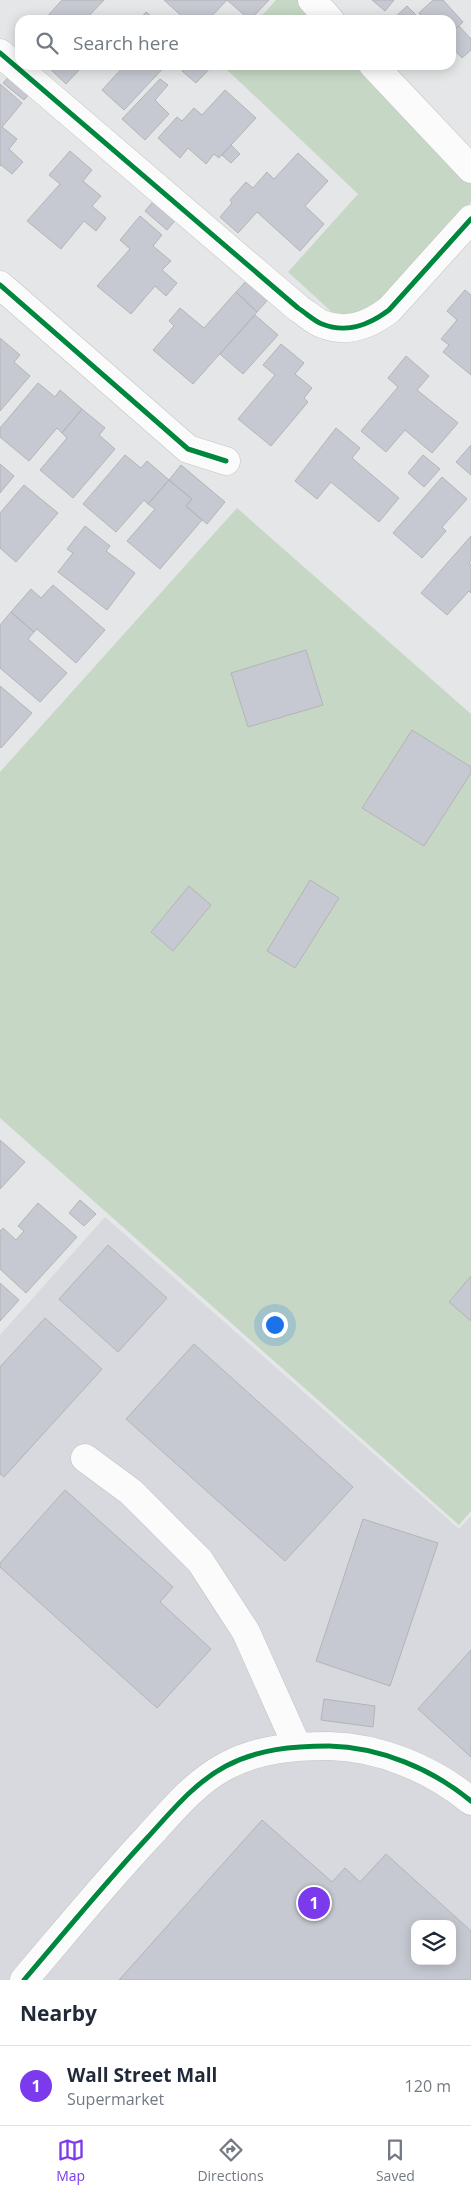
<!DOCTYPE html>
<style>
body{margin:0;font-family:"Open Sans",sans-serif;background:#f2f2f3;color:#1f2937}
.controls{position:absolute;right:15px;bottom:15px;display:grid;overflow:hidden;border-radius:10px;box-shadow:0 2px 12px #0003}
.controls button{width:45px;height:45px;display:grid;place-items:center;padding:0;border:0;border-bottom:1px solid #e0e1e3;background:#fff;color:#1f2937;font:25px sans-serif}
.you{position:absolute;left:274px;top:1324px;width:18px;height:18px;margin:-12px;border:4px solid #fff;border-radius:50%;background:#1a73e8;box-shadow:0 0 0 8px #1a73e833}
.badge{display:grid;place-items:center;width:32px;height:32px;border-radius:50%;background:#7c3aed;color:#fff;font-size:16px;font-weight:700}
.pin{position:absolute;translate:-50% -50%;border:2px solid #fff;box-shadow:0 1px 5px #0006}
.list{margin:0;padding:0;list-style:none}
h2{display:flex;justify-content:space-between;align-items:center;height:65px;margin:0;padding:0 20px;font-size:21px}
h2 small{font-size:16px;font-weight:400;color:#747a83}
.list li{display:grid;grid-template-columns:32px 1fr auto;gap:15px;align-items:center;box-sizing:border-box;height:80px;padding:0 20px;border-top:1px solid #e0e1e3}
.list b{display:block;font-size:19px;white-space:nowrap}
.list p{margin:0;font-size:16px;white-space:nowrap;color:#747a83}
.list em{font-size:16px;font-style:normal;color:#747a83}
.icon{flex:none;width:28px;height:28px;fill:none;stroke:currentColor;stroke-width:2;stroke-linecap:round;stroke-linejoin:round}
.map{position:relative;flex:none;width:471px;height:1980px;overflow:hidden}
.search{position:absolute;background:#fff;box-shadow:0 2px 12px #0003;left:15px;right:15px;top:15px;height:55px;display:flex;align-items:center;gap:12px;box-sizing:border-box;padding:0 18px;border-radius:15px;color:#747a83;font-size:19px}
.sheet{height:145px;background:#fff}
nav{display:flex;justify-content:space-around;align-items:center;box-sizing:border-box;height:70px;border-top:1px solid #e0e1e3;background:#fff;font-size:14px;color:#747a83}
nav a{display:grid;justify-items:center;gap:2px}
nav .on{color:#7c3aed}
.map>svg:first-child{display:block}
.built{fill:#d7d9df;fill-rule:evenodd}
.green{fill:#c6d8c5}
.building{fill:#c6c9d1;stroke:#b4b4b6;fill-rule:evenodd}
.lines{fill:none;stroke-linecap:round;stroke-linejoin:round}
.minor-casing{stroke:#c3c4c5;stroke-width:29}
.minor{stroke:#fbfbfb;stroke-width:28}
.cycleway-casing{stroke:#fff;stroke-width:8}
.cycleway{stroke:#00873e;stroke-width:5}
</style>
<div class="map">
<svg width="471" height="1980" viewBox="0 0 471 1980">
<rect width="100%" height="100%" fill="#e5e6e7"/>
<!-- built -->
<path class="built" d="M105 1217 459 1529 471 1516V1980H0V1335ZM415 1924H452V1961H415Z"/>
<!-- green -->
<path class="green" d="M276 0H302L321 20H258Z
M222 65H364L471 178V202L356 334 288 272 358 194Z
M237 508 471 714V1511L459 1525 0 1118V772Z"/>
<!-- building -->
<path class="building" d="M62 0H104L85 20H44Z
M164 0H227L208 20H186Z
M227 0H269L250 20Z
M372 0H394L385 11Z
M433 0H443L463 22 451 33V20H425L419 13Z
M407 6 421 20H392Z
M146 12 156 20H139Z
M459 26 471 39V50L462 58 451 46V33Z
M48 65H76L80 69 66 84 47 66Z
M125 65H166L124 110 102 90Z
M187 65H213L196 83 182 71Z
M14 71 34 88 24 100 3 83Z
M160 79 168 85 155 100 169 114 145 140 122 119Z
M0 84 22 103 2 127 17 139 9 149 23 162 12 174 1 165 0 166Z
M225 90 256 118 219 158 214 154 206 164 188 148 180 158 158 138 177 117 182 121 194 108 202 115Z
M231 145 240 154 231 163 222 155Z
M70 151 92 170 83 181 101 196 92 206 106 218 96 231 84 221 61 249 27 221 60 184 49 175Z
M298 153 328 181 305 206 324 224 300 251 257 212 238 233 220 217 232 203 230 200 246 182 253 188 267 172 274 179Z
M156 198 178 217 167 230 145 211Z
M140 216 162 235 153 246 171 261 162 270 177 283 166 296 155 286 131 314 97 286 130 249 120 240Z
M250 277 271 296 257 312 236 292Z
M465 290 471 295V375L443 352 449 345 441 339 457 320 447 311Z
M236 292 257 312 193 384 153 350 174 326 169 321 180 308 204 328Z
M255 315 278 335 243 374 220 354Z
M0 338 20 355 14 362 30 376 0 411Z
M281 344 304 363 295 374 312 388 304 398 308 402 271 446 238 419 275 375 263 365Z
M406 356 429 376 417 390 458 423 432 453 405 430 386 452 361 431 398 387 388 378Z
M38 383 55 397 60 390 82 409 62 433 57 428 29 461 0 437V428Z
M82 409 105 428 99 435 115 449 73 498 40 470 67 438 62 433Z
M336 428 360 448 352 458 399 498 379 522 331 482 317 499 295 481Z
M471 445V475L456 462Z
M125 455 141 468 147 461 169 480 148 504 144 500 116 532 83 504Z
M423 455 440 469 424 487 408 473Z
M0 464 14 476 0 493Z
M181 465 225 502 207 524 186 506 192 499 169 480Z
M442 477 467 499 442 527 446 531 422 558 393 533Z
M169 480 192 499 186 506 202 520 160 569 127 541 155 509 148 504Z
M24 485 58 513 16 562 0 548V513Z
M85 526 110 546 106 551 135 573 107 610 58 572 73 553 67 549Z
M471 536V560L469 563 471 565V593L469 591 447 615 421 593Z
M53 585 105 630 76 663 37 629 34 632 11 612 31 589 41 598Z
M11 612 34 632 28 639 67 673 40 702 0 668V625Z
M306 650 323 705 248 727 231 673Z
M0 686 32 713 1 748 0 747Z
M412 730 471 767V773L424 846 362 808Z
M310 880 339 898 295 968 267 951Z
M189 886 211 905 173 951 151 932Z
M0 1140 25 1162 0 1189Z
M80 1200 96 1214 84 1226 69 1213Z
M38 1203 77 1237 26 1293 0 1269V1231L3 1228 16 1240 24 1231 18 1226Z
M108 1245 167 1298 118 1352 59 1299Z
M471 1276V1321L449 1302Z
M0 1283 19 1300 0 1321Z
M45 1318 102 1369 4 1477 0 1474V1367Z
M194 1344 353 1487 285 1561 126 1419Z
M65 1490 173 1587 160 1602 211 1649 157 1708 0 1567V1563Z
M363 1519 438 1543 390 1686 316 1661Z
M471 1650V1757L418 1709Z
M324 1699 375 1706 373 1727 321 1720Z
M262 1820 332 1882 345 1868 360 1882 386 1854 471 1931V1980H119ZM415 1924H452V1961H415Z"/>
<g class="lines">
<defs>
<path id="minor" d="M312 0 330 20
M0 53 298 308C306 313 314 321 322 324 347 334 369 325 389 310L471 219
M373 65 471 169
M0 285 188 449 226 461
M85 1458 131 1492 200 1561 246 1632 297 1746
M24 1980C65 1932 105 1883 148 1837 172 1811 194 1783 226 1766 258 1749 293 1746 329 1746 380 1747 432 1769 471 1801"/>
</defs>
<!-- minor casing -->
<use href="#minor" class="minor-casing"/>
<!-- minor -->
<use href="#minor" class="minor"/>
<defs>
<path id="cycleway" d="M0 53 298 308C306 313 314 321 322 324 347 334 369 325 389 310L471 219
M0 285 188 449 226 461
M24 1980C65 1932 105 1883 148 1837 172 1811 194 1783 226 1766 258 1749 293 1746 329 1746 380 1747 432 1769 471 1801"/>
</defs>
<!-- cycleway casing -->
<use href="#cycleway" class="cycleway-casing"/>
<!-- cycleway -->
<use href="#cycleway" class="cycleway"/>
</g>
</svg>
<div class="controls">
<button><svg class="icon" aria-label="layers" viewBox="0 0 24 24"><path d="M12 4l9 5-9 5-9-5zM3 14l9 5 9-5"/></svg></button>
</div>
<div class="you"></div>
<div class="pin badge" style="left:314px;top:1903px">1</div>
<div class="search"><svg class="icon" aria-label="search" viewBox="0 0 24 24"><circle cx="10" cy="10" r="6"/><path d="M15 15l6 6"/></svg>Search here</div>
</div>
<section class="sheet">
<h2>Nearby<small></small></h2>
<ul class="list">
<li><span class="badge">1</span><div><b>Wall Street Mall</b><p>Supermarket</p></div><em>120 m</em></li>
</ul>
</section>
<nav>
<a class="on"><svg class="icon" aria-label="map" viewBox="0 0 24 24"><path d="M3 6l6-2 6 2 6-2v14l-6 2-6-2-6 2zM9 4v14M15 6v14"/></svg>Map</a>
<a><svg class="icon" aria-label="directions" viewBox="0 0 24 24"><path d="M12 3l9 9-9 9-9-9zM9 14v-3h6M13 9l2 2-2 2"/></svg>Directions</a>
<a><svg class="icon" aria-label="saved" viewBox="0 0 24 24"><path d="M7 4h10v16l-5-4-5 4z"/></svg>Saved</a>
</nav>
